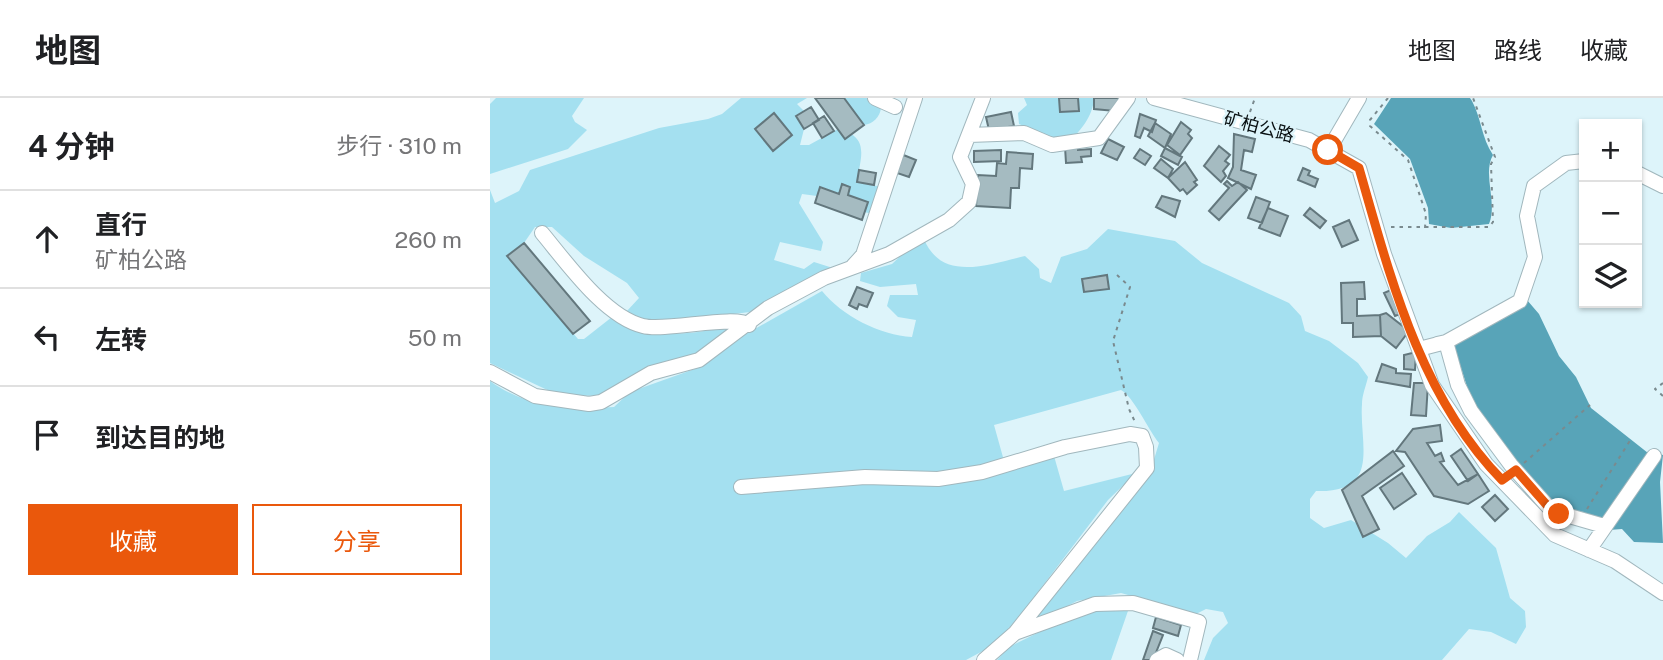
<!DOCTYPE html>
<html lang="zh">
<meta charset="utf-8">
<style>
body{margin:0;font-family:"Public Sans","Noto Sans SC",sans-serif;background:#f6f6f6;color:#202124}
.controls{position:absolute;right:21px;top:21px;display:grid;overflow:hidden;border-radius:0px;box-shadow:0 2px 5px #0004}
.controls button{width:63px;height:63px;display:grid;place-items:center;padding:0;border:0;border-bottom:2px solid #e0e0e0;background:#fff;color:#202124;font:35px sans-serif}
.stop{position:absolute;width:21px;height:21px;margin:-16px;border:5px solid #ea580c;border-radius:50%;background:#fff}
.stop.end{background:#ea580c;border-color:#fff;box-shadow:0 2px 7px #0008}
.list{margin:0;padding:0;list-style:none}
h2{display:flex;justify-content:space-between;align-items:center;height:91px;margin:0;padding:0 28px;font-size:30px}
h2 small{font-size:23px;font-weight:400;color:#757577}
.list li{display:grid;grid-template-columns:46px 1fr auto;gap:21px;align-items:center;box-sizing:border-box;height:98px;padding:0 28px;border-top:2px solid #e0e0e0}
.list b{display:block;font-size:26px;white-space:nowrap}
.list p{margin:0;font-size:23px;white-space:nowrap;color:#757577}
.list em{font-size:23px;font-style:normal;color:#757577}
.actions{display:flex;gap:14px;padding:21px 28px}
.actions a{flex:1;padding:16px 0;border:2px solid #ea580c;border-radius:0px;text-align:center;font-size:24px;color:#ea580c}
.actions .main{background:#ea580c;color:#fff}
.icon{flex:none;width:38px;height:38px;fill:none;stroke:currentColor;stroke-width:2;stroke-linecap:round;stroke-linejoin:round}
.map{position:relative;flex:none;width:1173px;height:562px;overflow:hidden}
header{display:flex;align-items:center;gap:42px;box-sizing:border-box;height:98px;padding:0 35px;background:#fff;border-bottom:2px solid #e0e0e0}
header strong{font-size:33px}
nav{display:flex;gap:38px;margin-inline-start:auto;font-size:24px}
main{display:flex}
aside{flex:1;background:#fff}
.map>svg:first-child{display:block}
.green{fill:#a4e0f0}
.water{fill:#58a4b8}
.building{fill:#a5bbc1;stroke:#63777d;stroke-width:2}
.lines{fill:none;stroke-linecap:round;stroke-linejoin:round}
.minor-casing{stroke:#a1b7bd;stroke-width:16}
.path{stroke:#7a8a8e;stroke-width:2;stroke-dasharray:3.5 5;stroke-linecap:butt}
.minor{stroke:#fff;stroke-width:14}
.route{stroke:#ea580c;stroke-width:9}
.labels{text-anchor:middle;stroke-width:5;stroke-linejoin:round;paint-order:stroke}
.street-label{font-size:18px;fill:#080f11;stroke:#ddf4fa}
</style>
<header>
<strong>地图</strong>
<nav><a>地图</a><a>路线</a><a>收藏</a></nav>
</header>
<main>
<aside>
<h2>4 分钟<small>步行 · 310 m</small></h2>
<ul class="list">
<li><svg class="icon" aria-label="ahead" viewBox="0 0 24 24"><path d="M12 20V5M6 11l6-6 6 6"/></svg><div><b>直行</b><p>矿柏公路</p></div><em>260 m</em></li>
<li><svg class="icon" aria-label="left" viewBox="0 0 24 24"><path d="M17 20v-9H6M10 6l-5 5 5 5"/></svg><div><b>左转</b></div><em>50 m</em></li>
<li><svg class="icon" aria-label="arrive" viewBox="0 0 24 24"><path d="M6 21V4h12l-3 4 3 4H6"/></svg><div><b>到达目的地</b></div></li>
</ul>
<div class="actions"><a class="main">收藏</a><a>分享</a></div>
</aside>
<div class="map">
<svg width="1173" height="562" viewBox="0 0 1173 562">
<rect width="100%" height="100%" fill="#ddf4fa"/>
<!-- green -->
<path class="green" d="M6 0H94L82 18 85 24 97 32 78 51 0 76V6Z
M251 0H317L307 6 314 13 306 18 314 31 310 47H319L348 31C380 39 371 57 367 84L392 89 383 116 374 114 378 104 358 97 360 89 353 86 349 96 330 89 327 98 312 96 309 105 333 144 331 153 290 144 284 162 314 171 324 164 346 171 260 214 186 223 152 222 136 214 149 200 137 185 94 158 62 129H45L34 145 17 157 88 241H94L122 219C171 241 197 239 248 225L219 250 112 298 68 297 0 265V92L5 105 29 93 40 72 169 30 218 21 232 16Z
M354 0H382L391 10C390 19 383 26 374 27Z
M534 0H569L570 14 588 0H604C603 18 590 35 576 45L529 26 528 15 537 7Z
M618 131 685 143 712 165 799 205 811 218 815 233 839 243 868 265 878 279C876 288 872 297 872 306 869 346 892 395 826 393L820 401V420L834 430 861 422 898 445 916 460 937 438 960 424 969 414 1006 450 1020 500 1035 513 1036 529 1026 546 1001 534 979 531 952 562H714L723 540 738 525 733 514 716 511 706 516 631 495 587 503 539 528 640 396 659 378 669 345C658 331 643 298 631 292L504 327 516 370 564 358 574 393 646 375 618 402 532 515 504 547 476 562H0V283C37 310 79 312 124 309L140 294 213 268 256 236 332 193C352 218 390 237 422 239L426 222 408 219 397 208 400 197H428L426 186 390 189 370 183 371 175 402 166 419 150 434 141C452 185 499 166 535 158L549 171 550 180 561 185 571 159 597 151Z
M639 510 621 562H507L519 549 592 513Z"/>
<!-- water -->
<path class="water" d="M901 0H980L982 3C992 22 991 39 1003 57 992 76 1008 104 999 126L961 130 939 126 938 110 920 61 884 26Z
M1037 202 1049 216 1069 258 1086 279 1101 310 1158 355 1112 426 1098 421 1094 414 1071 412 1065 406 1029 366 981 301 962 242 1001 227Z
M1169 356 1173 357 1170 384 1173 445 1144 444 1132 431 1119 432Z"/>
<!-- building -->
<path class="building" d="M325 0H354L374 27 355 41Z
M569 0H588L589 13 570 14Z
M604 0H629L625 13 604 11Z
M321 9 329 22 314 31 306 18Z
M521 14 524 28 499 32 496 19Z
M284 15 302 37 283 53 265 31Z
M650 16 666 22 662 34 654 30 650 40 645 38Z
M334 18 344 33 332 40 323 25Z
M691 24 701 32 698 36 702 40 690 57 677 47Z
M665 25 681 36 675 50 658 38Z
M744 36 765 41 762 54 754 52 751 72 766 77 761 91 738 80 743 69Z
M618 41 634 49 627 62 611 55Z
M588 48V52L601 51V58L591 59 592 64 576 65 575 49Z
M729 48 740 57 735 63 739 66 733 73 736 78 731 84 714 68Z
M675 50 692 59 688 67 671 58Z
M650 51 661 58 655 67 644 60Z
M511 52V63L484 64V53Z
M517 54 543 56 542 71 530 70 529 90H521L520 110 486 108 488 77 506 78 507 65 516 66Z
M411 56 426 62 419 79 404 74Z
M671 61 683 71 678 80 664 70Z
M695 64 707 82 704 84 707 87 697 96 693 91 690 93 678 80Z
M813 70 820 73 818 77 828 81 825 89 808 82Z
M369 72 386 75 384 87 367 84Z
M737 83 742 88 748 84 757 92 729 122 719 113 739 90 734 86Z
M352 86 360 89 358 97 378 104 372 122 325 105 330 89 349 96Z
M672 98 690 103 685 119 666 109Z
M766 99 780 104 772 125 758 120Z
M778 110 798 118 790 138 769 130Z
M820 110 836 123 830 130 814 117Z
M859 122 868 142 852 149 843 129Z
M34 145 100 223 83 236 17 158Z
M617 177 619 191 594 194 592 181Z
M874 184 875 201H867V218L890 217 891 238 863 239V225H852L851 185Z
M367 189 383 195 377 209 369 206 367 211 359 207Z
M903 191 913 215 905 218 894 195Z
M896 215 919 233 906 250 891 238 890 217Z
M926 254 925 272 914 271V257Z
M892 266 906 271V275L921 276 920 289 886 283Z
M924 285H938L936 318 921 317Z
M950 327 952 343 937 345 945 358 951 355 954 363 950 364 968 387 988 376 999 393 978 406 944 398 915 354 906 353 923 331Z
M971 351 988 376 978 383 961 358Z
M903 353 914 368 872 398 889 431 873 439 852 392Z
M912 375 926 396 904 411 890 390Z
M1005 397 1018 411 1005 423 992 409Z
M666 519 691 527 688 538 663 530Z
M663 533 673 537 663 562H653Z"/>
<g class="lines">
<defs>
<path id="minor" d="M385 0 405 9
M664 0 819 42 869 70 894 156 942 287 996 366 1065 437 1125 463 1173 495
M479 37 534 35 562 47 609 40 638 0
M838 53 869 0
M1147 75 1173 88
M52 135C77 165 115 219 153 228 176 234 245 216 259 227
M363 168 373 157 425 0
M947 246 956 244 968 287 981 313 1021 367 1062 413 1114 428
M929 251 956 244 1030 203 1045 159 1037 118 1044 88 1076 65 1094 63
M0 274 45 298 99 306 111 304 161 275 209 262 278 210 334 180 399 156 459 122 479 104 483 86 470 59 493 0
M251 389 375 379 448 381 492 374 575 349 640 336 652 338 656 349 657 370 525 535 494 562
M1099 452 1164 358
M525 535 605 506 643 505 709 524 700 562
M667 562 676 557 687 562"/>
</defs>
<!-- minor casing -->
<use href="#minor" class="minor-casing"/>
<!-- path -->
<path class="path" d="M898 0 880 22V28L918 62 936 116 935 130
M760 14 765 0
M901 129H999L1003 124 1001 66 1005 59 983 0
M627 177 640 189 623 243 639 311 645 324
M1173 285 1165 291 1173 298
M1034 365 1100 307
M1097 411 1141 341"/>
<!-- minor -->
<use href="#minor" class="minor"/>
</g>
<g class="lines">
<!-- route -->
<path class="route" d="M838 52 869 70C900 178 930 299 1012 382L1026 372 1062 413 1069 416"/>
</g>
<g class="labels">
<!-- street labels -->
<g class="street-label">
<text transform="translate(769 29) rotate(15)" y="6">矿柏公路</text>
</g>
</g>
</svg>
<div class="controls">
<button>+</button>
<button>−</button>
<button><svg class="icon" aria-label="layers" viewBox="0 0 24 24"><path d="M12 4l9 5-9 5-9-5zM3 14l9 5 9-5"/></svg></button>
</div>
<div class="stop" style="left:838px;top:52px"></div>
<div class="stop end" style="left:1069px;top:416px"></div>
</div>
</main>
